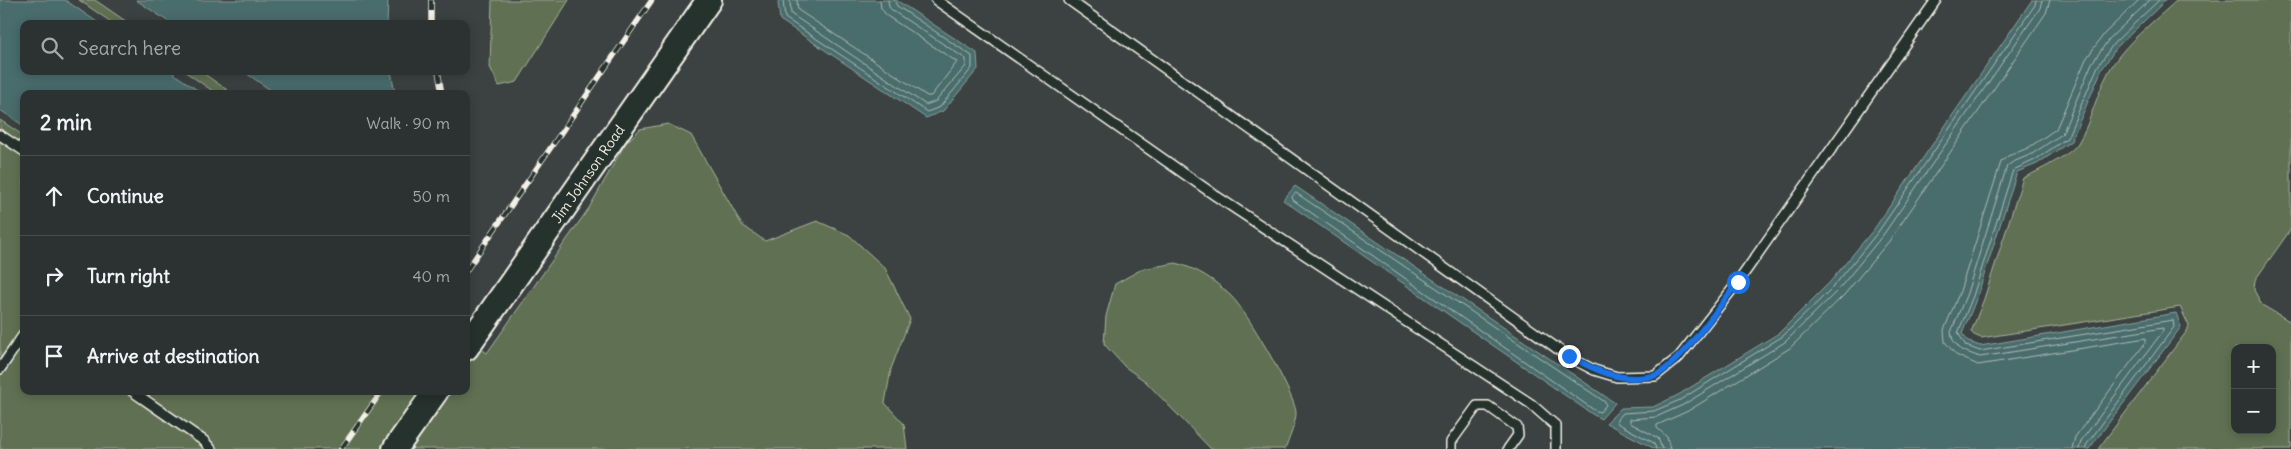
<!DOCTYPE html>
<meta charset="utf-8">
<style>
body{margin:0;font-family:Delius,sans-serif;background:#383e3d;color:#f1f3f6}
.controls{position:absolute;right:15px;bottom:15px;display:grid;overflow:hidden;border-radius:10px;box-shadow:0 2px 12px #0003}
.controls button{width:45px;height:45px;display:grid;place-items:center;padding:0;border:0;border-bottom:1px solid #484d4d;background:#2c3231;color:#f1f3f6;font:25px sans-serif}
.stop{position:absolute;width:15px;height:15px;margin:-11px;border:4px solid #1a73e8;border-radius:50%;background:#fff}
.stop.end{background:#1a73e8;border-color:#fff;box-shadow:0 1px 5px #0008}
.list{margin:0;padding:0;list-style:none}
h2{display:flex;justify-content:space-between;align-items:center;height:65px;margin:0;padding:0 20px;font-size:21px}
h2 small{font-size:16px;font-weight:400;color:#a6aaab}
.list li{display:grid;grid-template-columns:32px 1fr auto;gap:15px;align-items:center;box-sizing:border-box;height:80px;padding:0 20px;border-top:1px solid #484d4d}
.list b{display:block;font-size:19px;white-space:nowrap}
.list em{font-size:16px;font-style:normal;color:#a6aaab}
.icon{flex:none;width:28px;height:28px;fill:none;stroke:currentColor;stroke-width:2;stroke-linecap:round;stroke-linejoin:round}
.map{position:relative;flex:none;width:2291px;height:449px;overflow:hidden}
.search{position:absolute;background:#2c3231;box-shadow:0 2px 12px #0003;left:20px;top:20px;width:450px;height:55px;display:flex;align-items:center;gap:12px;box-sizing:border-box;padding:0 18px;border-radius:10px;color:#a6aaab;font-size:19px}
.panel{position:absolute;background:#2c3231;box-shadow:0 2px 12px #0003;left:20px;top:90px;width:450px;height:305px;border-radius:10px}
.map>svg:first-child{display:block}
.green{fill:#607153;stroke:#aab19e;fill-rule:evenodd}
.water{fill:#486c6c;stroke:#8da19e}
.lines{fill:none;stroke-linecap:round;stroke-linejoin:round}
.shore{stroke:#afbcb6;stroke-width:1}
.lane-casing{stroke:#f4f1e8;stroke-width:12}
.secondary-casing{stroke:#f4f1e8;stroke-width:28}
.lane{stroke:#26332d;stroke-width:9}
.secondary{stroke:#26332d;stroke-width:24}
.rail-casing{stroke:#f4f1e8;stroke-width:5.5}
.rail{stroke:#26332d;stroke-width:4;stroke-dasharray:11;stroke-linecap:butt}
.route{stroke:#1a73e8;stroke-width:6}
.labels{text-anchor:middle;stroke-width:4;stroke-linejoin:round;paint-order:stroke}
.street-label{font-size:14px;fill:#f4f1e8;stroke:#26332d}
</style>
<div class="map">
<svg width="2291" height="449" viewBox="0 0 2291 449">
<rect width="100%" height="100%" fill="#3b4241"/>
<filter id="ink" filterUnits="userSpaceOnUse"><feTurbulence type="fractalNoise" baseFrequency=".02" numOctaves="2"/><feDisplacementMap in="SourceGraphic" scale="10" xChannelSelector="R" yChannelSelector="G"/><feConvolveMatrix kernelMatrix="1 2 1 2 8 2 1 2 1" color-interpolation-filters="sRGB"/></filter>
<g filter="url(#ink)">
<!-- green -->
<path class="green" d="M79 0H95L130 24H114Z
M492 0H569L517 82 499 86 490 67Z
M2177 0H2291V229L2255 280 2254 290 2262 305 2291 322V449H2098L2187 331 2189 326 2180 307 1981 338 1974 335 1971 332 1984 299 2023 178C2036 172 2071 155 2078 143 2091 122 2096 95 2108 73 2123 44 2154 22 2177 0ZM2235 348H2272V430H2235Z
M184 71H200L233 94H217Z
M0 120 24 136V391H426L385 449H0Z
M668 124 691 135 742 225 765 241 817 221 849 235 885 268 910 319 891 369 885 403 904 424 907 449H406L446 391H466V362L477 346 487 353 589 208 625 144 640 129Z
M1176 263C1200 270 1213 279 1231 296 1246 310 1294 393 1296 412 1297 420 1288 442 1285 449H1211L1145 381 1125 367 1104 344 1106 316 1115 284 1142 269Z"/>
<!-- water -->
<path class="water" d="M0 0H65L100 24H24V71H170L203 94H24V126L0 110Z
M136 0H388L387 24H172Z
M779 0H896L977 53 978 69 943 111 926 118 780 20 778 3Z
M2032 0H2166L2117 47 2102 69 2071 141 2037 164 2017 172 1977 297 1962 334 1969 342 1980 346 2176 313 2181 327 2089 449H1655L1606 423 1621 408 1653 407 1678 395 1779 333 1830 282 1874 229Z
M243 71H391L395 94H276Z
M1295 186 1615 403 1601 419 1592 414 1283 200Z"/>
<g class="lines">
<!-- shore -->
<path class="shore" d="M783 0 785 18 927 112 940 107 972 68V56L897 6 894 0
M790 0 791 14 926 105 936 101 966 66V59L893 11 889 7 888 0
M797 0 798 10 927 96H931L957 62 887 16 881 8 880 0
M1296 193 1605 402 1606 405 1600 412 1594 410 1293 200 1292 197Z
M1656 449 1654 443 1617 423V420L1623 413 1654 411 1680 400 1783 336 1834 286 1878 232 2035 5 2036 0
M1662 449 1658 438 1630 423V419L1656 417 1683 405 1785 342 1838 290 1883 235 2040 8 2042 0
M1670 449 1667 437 1657 428V425L1688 411 1790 348 1844 295 1890 240 2046 13 2050 0
M2072 449 2075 437 2146 342V338L1978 365 1956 355 1945 342 1944 330 1960 291 2001 162 2008 156 2028 148 2056 129 2086 59 2104 34 2139 0
M2079 449 2081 441 2163 331V328L1980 357 1961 350 1953 340 1951 332 1967 293 2007 166 2013 162 2032 154 2062 134 2092 63 2109 39 2150 0
M2085 449 2087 444 2174 327 2173 320 1980 351 1966 346 1958 333 1973 296 2013 170 2035 160 2067 138 2098 66 2114 43 2159 0"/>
<defs>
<path id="lane" d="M936 0 1216 196 1531 404 1556 426V449
M1069 0 1569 357 1594 370 1617 377 1655 376 1679 357 1738 282 1936 0
M0 135 24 151
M0 369 24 334
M132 391 204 441 211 449
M1451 449V442L1477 406H1488L1517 427 1518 435 1508 449"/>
<path id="secondary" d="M466 348 709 0
M395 449 436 391"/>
</defs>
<!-- lane casing -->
<use href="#lane" class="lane-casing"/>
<!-- secondary casing -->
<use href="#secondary" class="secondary-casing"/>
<!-- lane -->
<use href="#lane" class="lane"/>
<!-- secondary -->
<use href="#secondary" class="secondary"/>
<defs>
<path id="rail" d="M431 0V24
M438 71 442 94
M466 271 652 0
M341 449 382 391"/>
</defs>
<!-- rail casing -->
<use href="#rail" class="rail-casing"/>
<!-- rail -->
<use href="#rail" class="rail"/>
</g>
</g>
<g class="lines" filter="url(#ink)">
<!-- route -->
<path class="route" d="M1569 356C1596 371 1622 383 1653 376 1675 371 1723 302 1738 282"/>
</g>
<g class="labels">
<!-- street labels -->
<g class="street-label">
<text transform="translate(588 174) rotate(-55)" y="5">Jim Johnson Road</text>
</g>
</g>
</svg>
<div class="controls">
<button>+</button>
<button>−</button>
</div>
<div class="stop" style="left:1738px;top:282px"></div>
<div class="stop end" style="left:1569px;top:356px"></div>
<div class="search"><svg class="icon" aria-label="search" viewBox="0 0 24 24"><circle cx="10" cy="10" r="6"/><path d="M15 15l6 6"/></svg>Search here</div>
<section class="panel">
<h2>2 min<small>Walk · 90 m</small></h2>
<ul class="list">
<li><svg class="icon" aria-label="ahead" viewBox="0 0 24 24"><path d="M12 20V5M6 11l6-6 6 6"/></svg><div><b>Continue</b></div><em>50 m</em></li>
<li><svg class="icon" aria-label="right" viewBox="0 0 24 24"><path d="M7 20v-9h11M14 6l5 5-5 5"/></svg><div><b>Turn right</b></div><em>40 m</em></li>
<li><svg class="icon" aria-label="arrive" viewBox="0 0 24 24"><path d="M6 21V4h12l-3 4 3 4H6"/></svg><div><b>Arrive at destination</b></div></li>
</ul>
</section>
</div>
